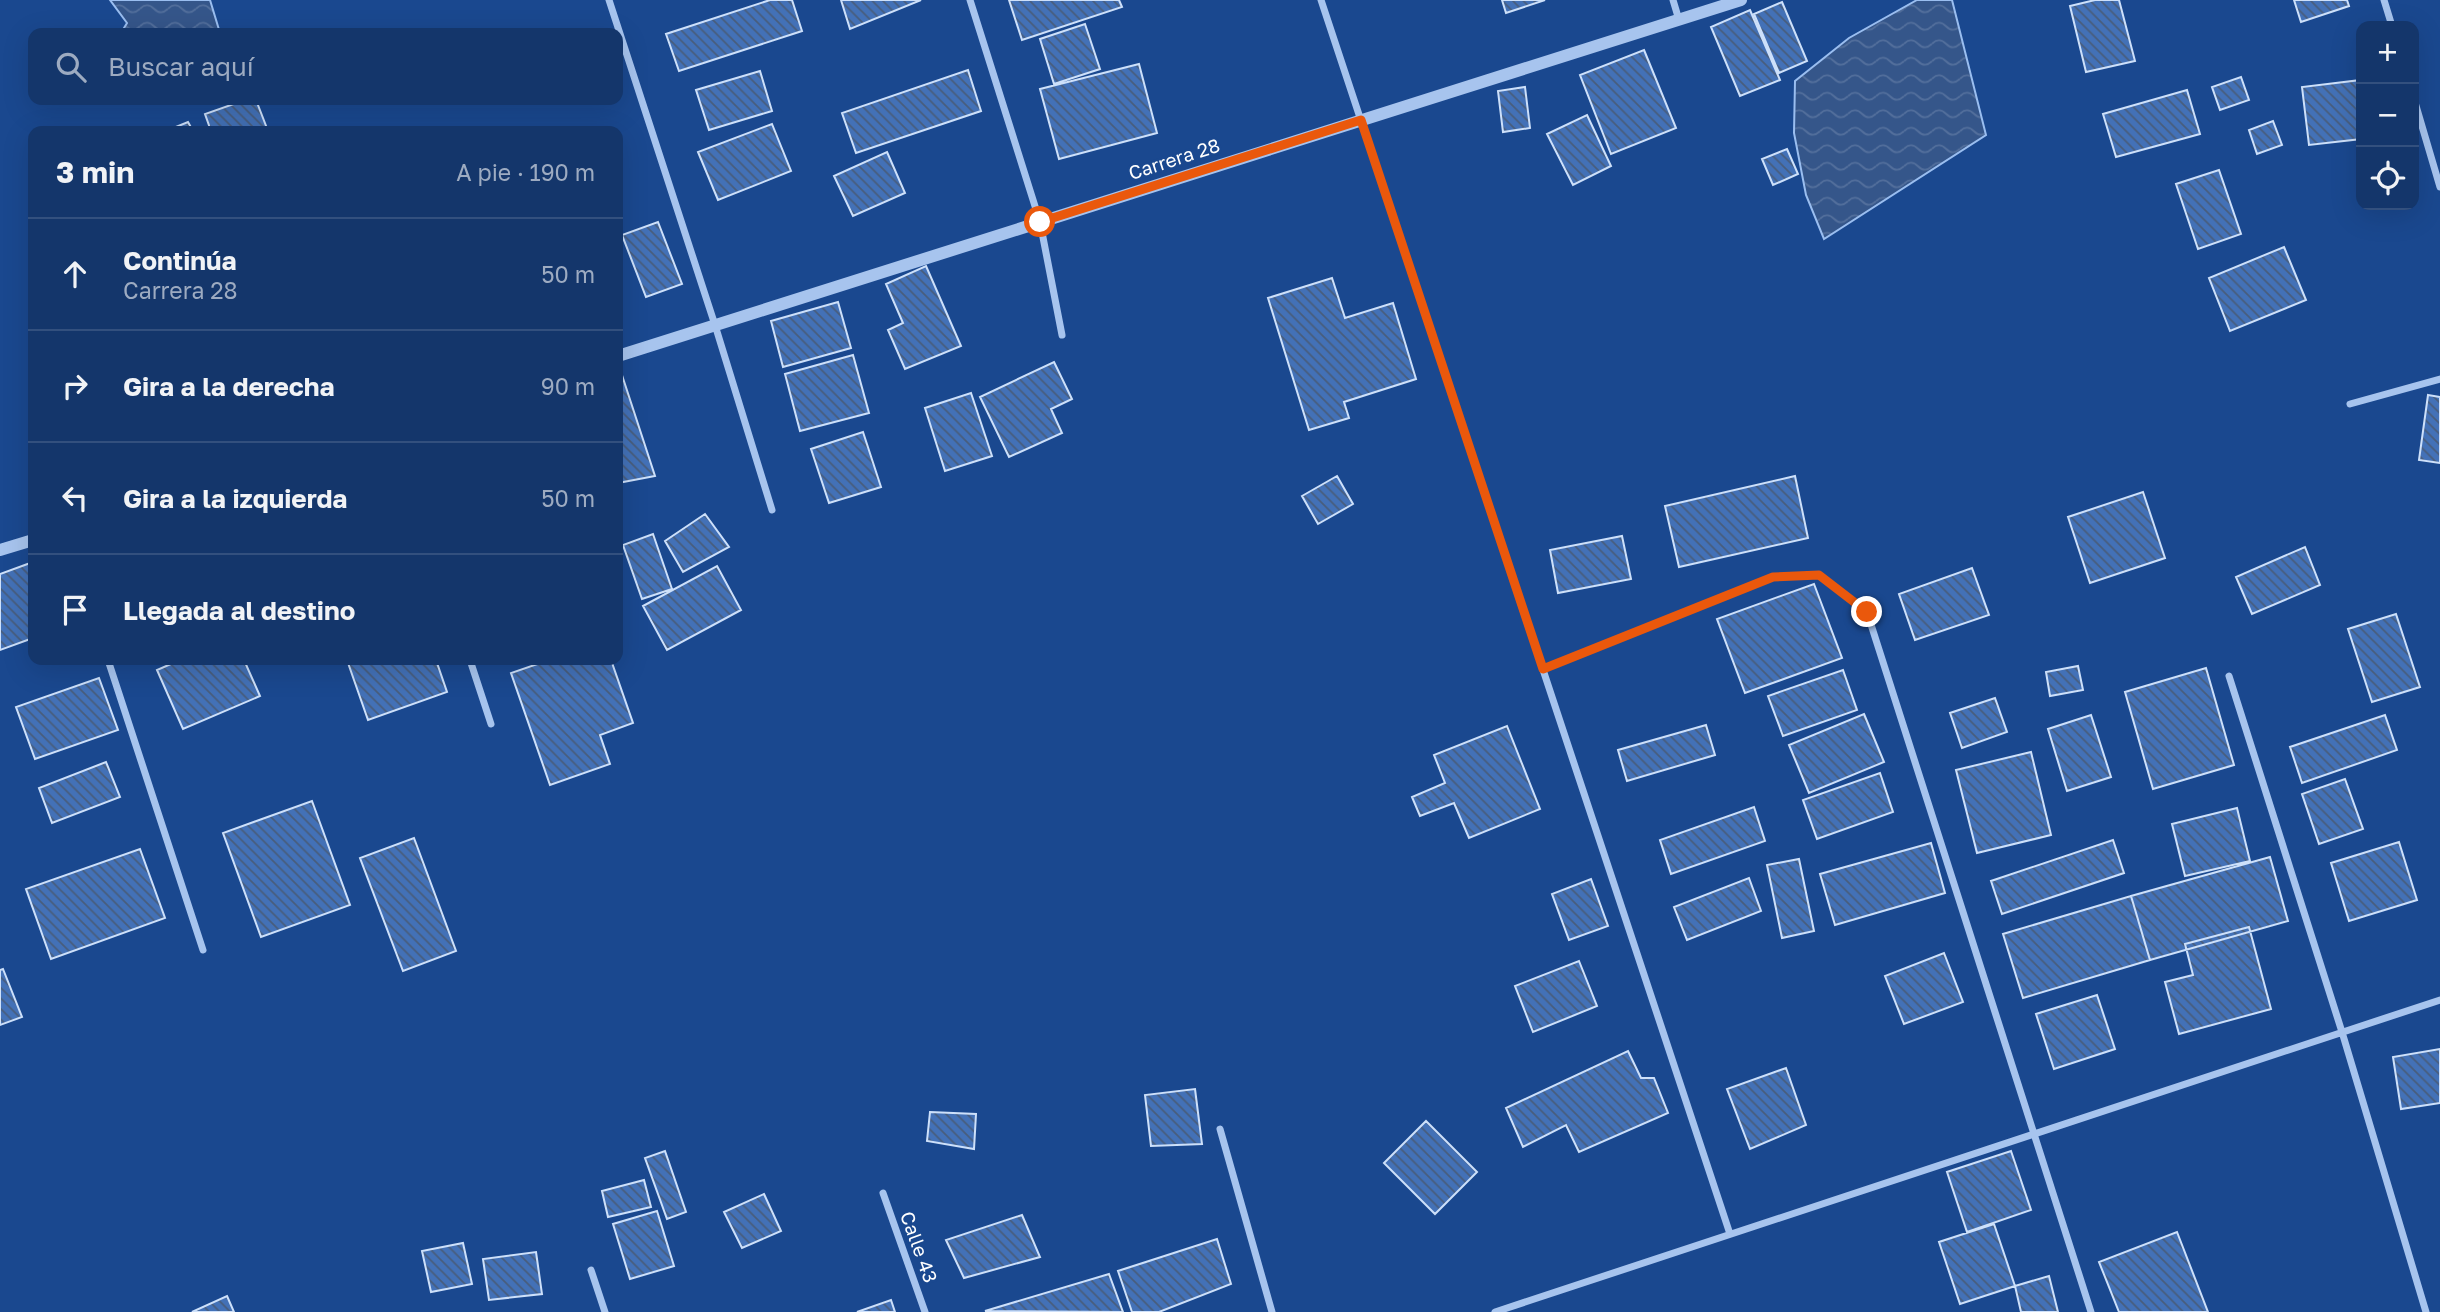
<!DOCTYPE html>
<html lang="es">
<meta charset="utf-8">
<style>
body{margin:0;font-family:"Golos Text",sans-serif;background:#214173;color:#f1f3f6}
.controls{position:absolute;right:21px;top:21px;display:grid;overflow:hidden;border-radius:14px;box-shadow:0 7px 28px #0002}
.controls button{width:63px;height:63px;display:grid;place-items:center;padding:0;border:0;border-bottom:2px solid #33507e;background:#14366b;color:#f1f3f6;font:35px sans-serif}
.stop{position:absolute;width:21px;height:21px;margin:-16px;border:5px solid #ea580c;border-radius:50%;background:#fff}
.stop.end{background:#ea580c;border-color:#fff;box-shadow:0 2px 7px #0008}
.list{margin:0;padding:0;list-style:none}
h2{display:flex;justify-content:space-between;align-items:center;height:91px;margin:0;padding:0 28px;font-size:30px}
h2 small{font-size:23px;font-weight:400;color:#9dabc1}
.list li{display:grid;grid-template-columns:46px 1fr auto;gap:21px;align-items:center;box-sizing:border-box;height:112px;padding:0 28px;border-top:2px solid #33507e}
.list b{display:block;font-size:26px;white-space:nowrap}
.list p{margin:0;font-size:23px;white-space:nowrap;color:#9dabc1}
.list em{font-size:23px;font-style:normal;color:#9dabc1}
.icon{flex:none;width:38px;height:38px;fill:none;stroke:currentColor;stroke-width:2;stroke-linecap:round;stroke-linejoin:round}
.map{position:relative;flex:none;width:2440px;height:1312px;overflow:hidden}
.search{position:absolute;background:#14366b;box-shadow:0 7px 28px #0002;left:28px;top:28px;width:595px;height:77px;display:flex;align-items:center;gap:18px;box-sizing:border-box;padding:0 24px;border-radius:14px;color:#9dabc1;font-size:26px}
.panel{position:absolute;background:#14366b;box-shadow:0 7px 28px #0002;left:28px;top:126px;width:595px;height:539px;border-radius:14px}
.map>svg:first-child{display:block}
.water{fill:url(#water-waves);stroke:#9abef0;stroke-width:2}
.building{fill:url(#building-back-hatch);stroke:#cde0fa;stroke-width:2}
.lines{fill:none;stroke-linecap:round;stroke-linejoin:round}
.minor{stroke:#a7c4ee;stroke-width:7}
.tertiary{stroke:#a7c4ee;stroke-width:12}
.route{stroke:#ea580c;stroke-width:9}
.labels{text-anchor:middle;stroke-width:5;stroke-linejoin:round;paint-order:stroke}
.street-label{font-size:19px;fill:#fff;stroke:#1a488f}
</style>
<div class="map">
<svg width="2440" height="1312" viewBox="0 0 2440 1312">
<defs>
<pattern id="water-waves" width="16" height="10" patternUnits="userSpaceOnUse" patternTransform="scale(1.75)"><rect width="16" height="10" fill="#35568a"/><path d="M0 5q4-4 8 0t8 0" fill="none" stroke="#536f9c"/></pattern>
<pattern id="building-back-hatch" width="6" height="6" patternUnits="userSpaceOnUse" patternTransform="scale(1.75)"><rect width="6" height="6" fill="#4371b7"/><path d="M-1 5l2 2M0 0l6 6M5-1l2 2" fill="none" stroke="#485d7c"/></pattern>
</defs>
<rect width="100%" height="100%" fill="#1a488f"/>
<!-- water -->
<path class="water" d="M110 0H210L220 33H121L127 23Z
M1917 0H1952L1986 135 1824 239 1806 195 1794 133 1795 81 1849 38Z"/>
<!-- building -->
<path class="building" d="M770 0H792L802 31 679 71 666 34Z
M841 0H921L850 29Z
M1009 0H1119L1122 7 1022 40Z
M1502 0H1545L1506 13Z
M2095 0H2119L2135 61 2086 72 2070 6Z
M2294 0H2347L2349 6 2301 22Z
M1782 2 1807 61 1779 73 1754 14Z
M1750 10 1780 80 1740 96 1711 27Z
M1085 24 1100 69 1054 84 1040 39Z
M1644 50 1676 128 1611 154 1580 75Z
M1139 64 1157 133 1059 159 1040 89Z
M968 70 981 111 856 153 842 113Z
M760 71 772 111 709 130 696 90Z
M2241 77 2249 100 2220 110 2212 87Z
M2361 80V139L2309 145 2302 87Z
M1525 87 1530 128 1503 132 1498 91Z
M2187 90 2200 134 2116 157 2103 114Z
M245 100H256L268 131H211L205 114Z
M1587 115 1611 166 1573 185 1547 134Z
M2273 121 2282 145 2257 154 2249 130Z
M188 122 193 131H166Z
M772 124 791 171 718 200 698 152Z
M1787 149 1798 174 1773 185 1762 159Z
M887 152 905 193 853 216 834 176Z
M2219 170 2241 234 2198 249 2176 184Z
M658 222 682 284 646 297 622 235Z
M2284 247 2306 300 2230 331 2209 278Z
M926 266 961 346 905 369 888 330 903 323 886 284Z
M1332 278 1345 318 1393 303 1416 379 1344 402 1349 418 1309 430 1268 298Z
M838 302 851 348 783 367 771 321Z
M853 355 869 413 800 431 785 374Z
M1054 362 1072 399 1051 409 1062 433 1009 457 980 397Z
M620 369 655 476 618 483V370Z
M971 393 992 456 945 471 925 408Z
M2428 395 2440 397V463L2419 460Z
M863 432 881 487 829 503 811 449Z
M1337 476 1353 504 1318 524 1302 496Z
M1795 476 1808 538 1679 567 1665 506Z
M2143 492 2165 558 2090 583 2068 517Z
M705 514 729 547 683 572 665 541Z
M653 534 672 589 642 599 623 545Z
M1622 536 1631 579 1558 593 1550 550Z
M2305 547 2320 585 2252 614 2236 577Z
M33 562V638L0 650V574Z
M717 566 741 610 667 650 643 606Z
M1972 568 1989 615 1915 640 1899 594Z
M1814 584 1842 658 1745 693 1717 619Z
M2396 614 2420 687 2372 702 2348 629Z
M180 660H244L260 696 183 729 157 670Z
M347 660H436L447 692 368 720Z
M549 660H611L633 723 600 735 610 764 550 785 511 673Z
M2078 666 2083 690 2050 696 2046 672Z
M2206 668 2234 765 2153 789 2125 692Z
M1843 670 1857 710 1783 736 1768 696Z
M99 678 118 730 35 759 16 707Z
M1995 698 2007 732 1962 748 1950 713Z
M1864 714 1884 762 1809 793 1789 745Z
M2091 715 2111 777 2067 791 2048 729Z
M2385 715 2397 750 2302 783 2290 747Z
M1706 725 1715 755 1627 781 1618 750Z
M1507 726 1540 809 1469 838 1454 803 1420 816 1412 797 1445 783 1434 755Z
M2031 752 2051 835 1977 853 1956 770Z
M106 762 120 797 52 823 39 788Z
M1880 773 1893 812 1817 839 1803 800Z
M2345 779 2363 829 2319 844 2302 794Z
M312 801 350 905 261 937 223 833Z
M1754 807 1765 841 1671 874 1660 840Z
M2237 808 2250 861 2185 876 2172 824Z
M414 838 456 951 403 971 360 858Z
M2113 840 2124 873 2002 914 1991 881Z
M2399 842 2417 900 2349 921 2331 863Z
M1931 843 1945 893 1835 925 1820 874Z
M140 849 165 918 51 959 26 889Z
M2270 857 2288 921 2150 960 2131 896Z
M1799 859 1814 931 1782 938 1767 865Z
M1749 878 1761 911 1687 940 1674 907Z
M1591 879 1608 926 1569 940 1552 894Z
M2131 896 2150 960 2023 998 2003 934Z
M2249 927 2271 1009 2179 1034 2165 982 2193 975 2185 944Z
M1944 953 1963 1002 1904 1024 1885 976Z
M1579 961 1597 1006 1533 1032 1515 986Z
M3 969 22 1017 0 1025V970Z
M2097 995 2115 1049 2054 1069 2036 1014Z
M2440 1049V1103L2401 1109 2393 1057Z
M1628 1051 1641 1078H1654L1668 1113 1579 1152 1566 1125 1523 1147 1506 1108Z
M1786 1068 1806 1125 1750 1149 1727 1089Z
M1195 1089 1202 1144 1151 1146 1145 1095Z
M930 1112 976 1114 974 1149 927 1141Z
M1426 1121 1477 1172 1435 1214 1384 1163Z
M665 1151 686 1212 667 1219 645 1158Z
M2011 1151 2031 1210 1967 1232 1947 1172Z
M644 1180 651 1207 608 1217 602 1191Z
M764 1194 781 1231 742 1248 724 1212Z
M657 1211 674 1266 630 1279 613 1224Z
M1022 1215 1040 1257 964 1278 946 1240Z
M1994 1224 2015 1286 1960 1304 1939 1242Z
M2177 1232 2208 1312H2119L2099 1262Z
M1217 1239 1231 1284 1159 1312H1132L1118 1271Z
M463 1243 472 1284 431 1292 422 1251Z
M536 1252 542 1294 489 1300 483 1259Z
M1109 1274 1123 1312 985 1311Z
M2049 1276 2058 1312H2021L2015 1286Z
M227 1296 234 1312H192Z
M891 1300 895 1312H857Z"/>
<g class="lines">
<!-- minor -->
<path class="minor" d="M609 0 715 325 772 510
M970 0 1040 222 1062 335
M1321 0 1730 1234
M1673 0 1679 20
M2384 0 2392 26
M2414 99 2440 187
M2350 404 2440 379
M108 660 203 950
M470 660 491 724
M1543 669 1773 577 1819 575 1867 612 2091 1312
M2229 676 2342 1032 2426 1312
M1220 1129 1272 1312
M883 1193 925 1312
M591 1270 605 1312
M1495 1312 2440 1000"/>
<!-- tertiary -->
<path class="tertiary" d="M618 356 1741 0
M0 550 33 540"/>
</g>
<g class="lines">
<!-- route -->
<path class="route" d="M1040 222 1361 120 1543 669 1773 577 1819 575 1867 612"/>
</g>
<g class="labels">
<!-- street labels -->
<g class="street-label">
<text transform="translate(1174 159) rotate(-18)" y="7">Carrera 28</text>
<text transform="translate(919 1247) rotate(70)" y="7">Calle 43</text>
</g>
</g>
</svg>
<div class="controls">
<button>+</button>
<button>−</button>
<button><svg class="icon" aria-label="locate" viewBox="0 0 24 24"><circle cx="12" cy="12" r="6"/><path d="M12 2v4M12 18v4M2 12h4M18 12h4"/></svg></button>
</div>
<div class="stop" style="left:1040px;top:222px"></div>
<div class="stop end" style="left:1867px;top:612px"></div>
<div class="search"><svg class="icon" aria-label="search" viewBox="0 0 24 24"><circle cx="10" cy="10" r="6"/><path d="M15 15l6 6"/></svg>Buscar aquí</div>
<section class="panel">
<h2>3 min<small>A pie · 190 m</small></h2>
<ul class="list">
<li><svg class="icon" aria-label="ahead" viewBox="0 0 24 24"><path d="M12 20V5M6 11l6-6 6 6"/></svg><div><b>Continúa</b><p>Carrera 28</p></div><em>50 m</em></li>
<li><svg class="icon" aria-label="right" viewBox="0 0 24 24"><path d="M7 20v-9h11M14 6l5 5-5 5"/></svg><div><b>Gira a la derecha</b></div><em>90 m</em></li>
<li><svg class="icon" aria-label="left" viewBox="0 0 24 24"><path d="M17 20v-9H6M10 6l-5 5 5 5"/></svg><div><b>Gira a la izquierda</b></div><em>50 m</em></li>
<li><svg class="icon" aria-label="arrive" viewBox="0 0 24 24"><path d="M6 21V4h12l-3 4 3 4H6"/></svg><div><b>Llegada al destino</b></div></li>
</ul>
</section>
</div>
